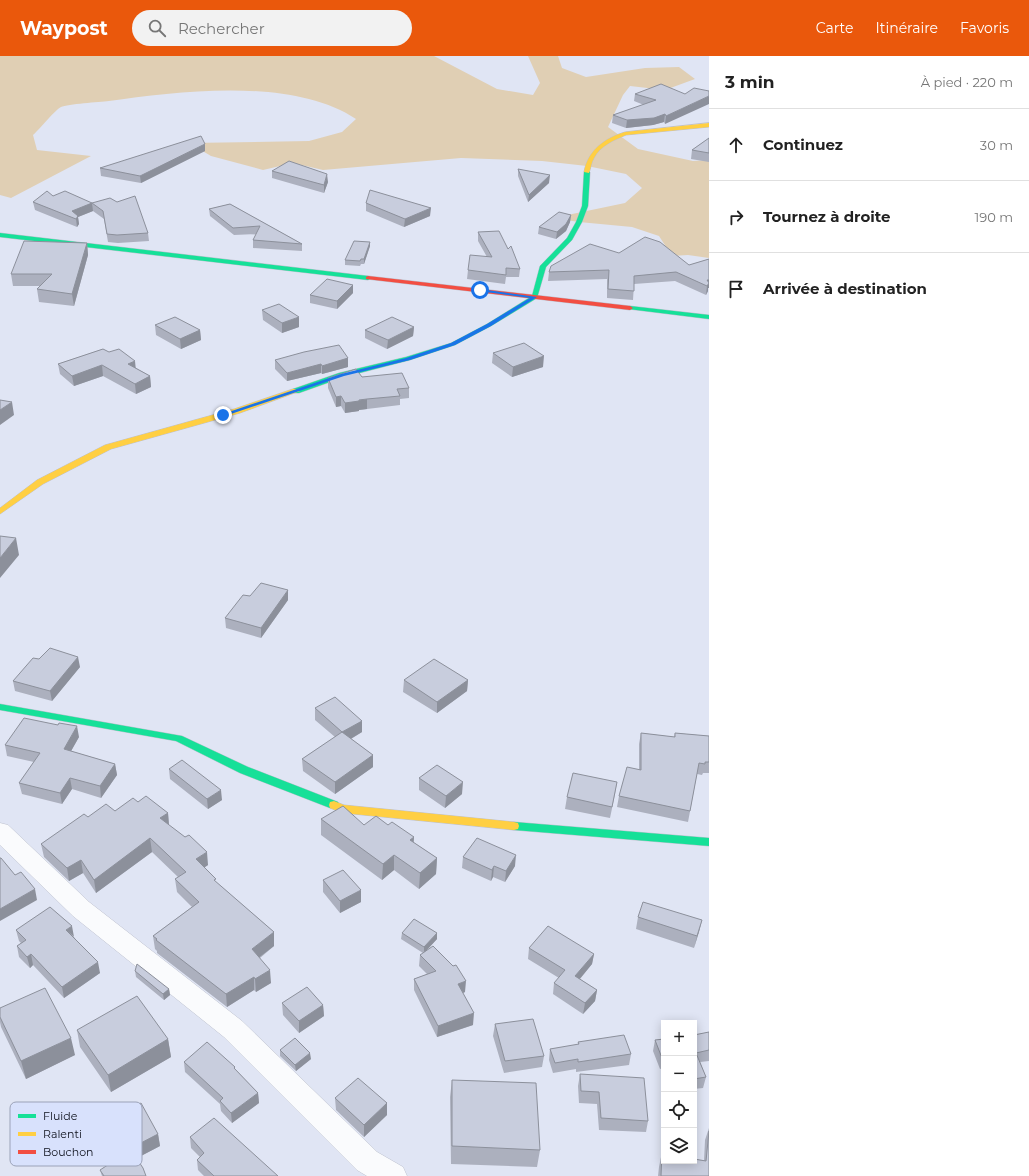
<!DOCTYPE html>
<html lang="fr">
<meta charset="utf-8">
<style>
body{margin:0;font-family:Montserrat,sans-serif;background:#f2f2f2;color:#222}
.controls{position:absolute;right:12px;bottom:12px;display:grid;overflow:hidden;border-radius:0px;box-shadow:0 2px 10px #0003}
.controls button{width:36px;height:36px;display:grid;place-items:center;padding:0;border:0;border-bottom:1px solid #e0e0e0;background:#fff;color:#222;font:20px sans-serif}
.stop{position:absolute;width:12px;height:12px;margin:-9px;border:3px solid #1a73e8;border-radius:50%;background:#fff}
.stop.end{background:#1a73e8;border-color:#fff;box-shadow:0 1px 4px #0008}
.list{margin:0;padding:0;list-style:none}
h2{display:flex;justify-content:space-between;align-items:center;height:52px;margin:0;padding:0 16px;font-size:17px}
h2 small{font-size:13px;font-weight:400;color:#767676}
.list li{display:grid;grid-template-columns:26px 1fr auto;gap:12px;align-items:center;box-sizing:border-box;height:72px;padding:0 16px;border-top:1px solid #e0e0e0}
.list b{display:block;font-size:15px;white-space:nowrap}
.list em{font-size:13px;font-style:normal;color:#767676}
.icon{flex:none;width:22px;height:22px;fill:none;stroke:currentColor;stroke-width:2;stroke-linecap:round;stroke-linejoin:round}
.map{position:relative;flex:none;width:709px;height:1120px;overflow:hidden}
header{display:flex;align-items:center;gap:24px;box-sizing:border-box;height:56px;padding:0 20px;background:#ea580c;color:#fff}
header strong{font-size:19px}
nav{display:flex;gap:22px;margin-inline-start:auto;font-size:14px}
.search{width:280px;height:36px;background:#f2f2f2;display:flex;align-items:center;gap:10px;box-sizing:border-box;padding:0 14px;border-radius:22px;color:#767676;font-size:15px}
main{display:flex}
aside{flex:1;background:#fff}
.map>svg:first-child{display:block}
.green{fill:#e0cfb4}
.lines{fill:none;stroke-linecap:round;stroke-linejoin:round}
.street-casing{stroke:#bdc1ce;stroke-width:1}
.fast-casing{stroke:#bdc1ce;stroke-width:1}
.slow-casing{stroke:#bdc1ce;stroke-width:1}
.jam-casing{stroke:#bdc1ce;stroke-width:1}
.street{fill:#fafbfd;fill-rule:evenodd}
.fast{fill:#16e098;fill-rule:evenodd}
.slow{fill:#ffcf43;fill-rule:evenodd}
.jam{fill:#f24e42;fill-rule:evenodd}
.wall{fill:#acb0be}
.shaded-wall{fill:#8c909b}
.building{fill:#c8cddd;stroke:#8c909b}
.route{fill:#1a73e8}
.key{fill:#d8e1fc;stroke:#9ba2b8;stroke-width:1}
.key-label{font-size:11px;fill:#0c0f1a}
</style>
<header>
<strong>Waypost</strong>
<div class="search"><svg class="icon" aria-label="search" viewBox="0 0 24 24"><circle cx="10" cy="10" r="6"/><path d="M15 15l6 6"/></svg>Rechercher</div>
<nav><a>Carte</a><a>Itinéraire</a><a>Favoris</a></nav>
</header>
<main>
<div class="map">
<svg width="709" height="1120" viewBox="0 0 709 1120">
<rect width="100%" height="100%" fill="#e0e5f4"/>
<!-- green -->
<path class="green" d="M0 0H434L497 33 533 39 540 27 528 0H558L562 12 586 21 645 12 679 11 695 23 665 34 630 30 623 39 608 71 638 93 693 105 709 104V202L688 199 672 200 659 180 632 171 579 166 553 162 625 147 642 132 626 118 587 110 542 105 461 102 323 114 293 107 263 114 211 100 189 87 309 85 342 76 356 63C292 21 181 35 109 45 99 46 68 48 61 51 55 54 39 74 33 79L37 94 91 100 11 142 0 139Z"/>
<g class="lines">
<defs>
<path id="street" d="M0 767 8 769 89 846 242 965 377 1096 403 1111 407 1120H367L357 1114 224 981 73 860 0 789Z"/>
<path id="fast" d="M587 114 590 116 588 150 582 166 572 184 546 211 537 242 491 270 455 289 410 304 344 321 299 337H293V333L339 317 406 301 451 287 487 268 532 240 540 210 567 182 576 166 582 150 584 116Z
M0 177 368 220 371 222 368 224 0 181Z
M630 250 709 259V263L628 253 627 252Z
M0 648 182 680 248 711 338 746 339 749 338 752H330L240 717 176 685 0 654Z
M514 766 709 782V790L514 774 510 773 509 770 510 767Z"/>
<path id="slow" d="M709 67V71L626 79C614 84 600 90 594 102 591 107 591 112 589 117L584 116C588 94 605 82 625 76Z
M293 333H296L300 335 240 357 111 393 43 428 0 458V452L37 424 105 389 234 353Z
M334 745 344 749 514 766 518 767 519 770 518 773 514 774 343 757 330 752 329 749 330 746Z"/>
<path id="jam" d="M368 220 630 250 633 252 630 254 366 223V221Z"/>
</defs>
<!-- street casing -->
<use href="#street" class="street-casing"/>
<!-- fast casing -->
<use href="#fast" class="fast-casing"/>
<!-- slow casing -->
<use href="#slow" class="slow-casing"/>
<!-- jam casing -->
<use href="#jam" class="jam-casing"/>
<!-- street -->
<use href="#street" class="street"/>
<!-- fast -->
<use href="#fast" class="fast"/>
<!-- slow -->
<use href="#slow" class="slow"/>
<!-- jam -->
<use href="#jam" class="jam"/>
</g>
<!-- wall -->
<path class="wall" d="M635 38H685L665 68 664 66 653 69 626 72 612 67 613 59 644 49 634 45Z
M709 82V106L691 103 692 94Z
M205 88V95L141 127 101 120 100 112Z
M518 113 549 127 528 146 518 120Z
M272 115 328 126 324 137 272 122Z
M53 140 92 147 148 177 149 185 118 187 108 186 104 163 93 155 78 161 79 168 77 171 35 154 33 146Z
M366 147 430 160 404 171 366 155Z
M230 148 302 188V195L253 192V184L256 178 234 179 210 160 209 153Z
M571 159 570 166 566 175 556 183 538 178 539 171Z
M478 176 508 193 520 213 519 221H506L505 228 467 223 468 214 487 201 478 185Z
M370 186V190L364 208H361L360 210 345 209V204Z
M87 187 88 199 74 250 39 246 37 233 40 230H13L11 218Z
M619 197 689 209 709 203 708 235 706 239 675 225 634 228 633 244 607 242V223L548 225 549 216Z
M353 229V237L337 253 310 247V239Z
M262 254 299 271 282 277 263 264Z
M155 269 200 274 201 284 181 293 156 279Z
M414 271 413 280 387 293 365 282V274Z
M103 293 150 320 151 331 136 338 103 320 74 330 60 318 58 308Z
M493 297 543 311 512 321 492 307Z
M348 302V311L322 318 321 317 287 325 275 313V304Z
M362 321 409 332V342L400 343V349L367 353 359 354V355L345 357 341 350 336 351 328 332V322Z
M250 540 288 544 261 582 226 572 225 562Z
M39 603 80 611 52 645 15 635 13 625Z
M404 624H468L467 635 437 657 403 636Z
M315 652 362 665V676L351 683 373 699V711L335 738 303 715 302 703 335 681 315 664Z
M641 677 674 681 675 677 709 680V717H703L702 719 697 718 688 766 617 751 619 740 639 714V688Z
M79 681 71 695 115 708 117 719 101 742 72 733 62 748 22 738 19 727 34 706 7 700 5 689Z
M169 713 222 744 208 753 170 723Z
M419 722 462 738 445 752 419 734Z
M617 726 615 738 610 762 565 753 567 741Z
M138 746 168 757 169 769 208 809 204 812 216 826 274 876V890L260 902 271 927 256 936 254 934 227 951 157 897V895L155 893 153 880 192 851 177 836 175 823 178 821 152 796 96 837 83 817 69 825 44 801 41 788 88 761 115 755Z
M321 763 364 769H388L414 781 413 786 437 802 436 818 419 833 394 814 382 824 321 779Z
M463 801 515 810 505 826 493 821 491 825 462 812Z
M323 824 361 846 340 857 323 836Z
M638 861 702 864 694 892 636 873Z
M16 874 74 881 100 917 64 942 33 909 30 912 19 901 17 890 21 887 19 885Z
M402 877 437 883 427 894 465 936 463 937 473 969 437 981 414 934V923L427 918 419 910 420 899 423 897 401 883Z
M529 892 594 898 592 908 580 923 597 934 595 945 583 958 553 938 554 927 559 922 528 903Z
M135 915 169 933 170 939 164 944 136 921Z
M282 947 323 949 324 960 299 977 283 959Z
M0 952 75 999 26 1023 1 971 0 966Z
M495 968 544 1000 542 1011 504 1017 493 980Z
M77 974 168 983 171 1001 111 1036 80 991Z
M709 976V1005L700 1006 706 1021 703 1032 694 1033V979Z
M664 983V1012L660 1013 653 995 655 984Z
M578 986 631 998 629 1009 576 1016V1013L553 1017 549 1004 550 993 578 989Z
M280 994 311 1003 296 1015 280 1000Z
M184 1006 235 1013 258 1037 259 1047 232 1067 221 1055 220 1048 185 1016Z
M580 1018 648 1065 646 1076 599 1074 597 1048 579 1047 578 1030Z
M452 1024 540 1094 537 1111 451 1108 450 1041Z
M335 1042 387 1059 364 1081 336 1054Z
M120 1058 158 1078 160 1090 139 1101 122 1070Z
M709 1072V1120H658L659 1111 662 1096 704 1105 705 1084Z
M190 1081 278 1120H204L198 1114 197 1104 200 1101 191 1092Z
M100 1114 146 1120H102Z"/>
<!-- shaded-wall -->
<path class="shaded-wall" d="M709 40V48L665 68 666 60Z
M665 58 664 66 653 69 626 72 627 64Z
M205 88V95L141 127 140 120Z
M327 118 328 126 324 137V129Z
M550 119 549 127 528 146 529 139Z
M92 147 93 155 78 161 79 168 77 171 76 163 72 155Z
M431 152 430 160 404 171 405 163Z
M571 159 570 166 566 175 556 183 557 176Z
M370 186V190L364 208V203Z
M87 187 88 199 74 250 72 238Z
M707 224H709V232H708V235L706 239 707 230Z
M353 229V237L337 253V245Z
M299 261V271L282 277V267Z
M414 271 413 280 387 293 388 284Z
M200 274 201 284 181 293 180 283Z
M544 300 543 311 512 321 513 311Z
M348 302V311L322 318V310Z
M135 305 136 315 128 308Z
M321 308V317L287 325V317Z
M102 309 103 320 74 330 72 320Z
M150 320 151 331 136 338 135 328Z
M341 340V350L336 351V341Z
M367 343V353L359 354V355L345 357V347Z
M12 346 14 359 0 369V354Z
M16 482 19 499 0 522V502Z
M288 534V544L261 582V572Z
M78 601 80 611 52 645 50 635Z
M468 624 467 635 437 657V646Z
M362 665V676L342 688V676Z
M77 670 79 681 66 704 64 693Z
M373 699V711L335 738V726Z
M115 708 117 719 101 742 100 730Z
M70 722 72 733 62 748 60 737Z
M463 726 462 738 445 752 446 740Z
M221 734 222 744 208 753 207 743Z
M168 757 169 770 160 762Z
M414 781 413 797 410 784Z
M150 782 152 796 96 837 94 824Z
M207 796 208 809 197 816 196 803Z
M394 799V814L382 824 383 808Z
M516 799 515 810 505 826 506 815Z
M437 802 436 818 419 833 420 817Z
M81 804 83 817 69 825 67 812Z
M494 810 493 821 491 825 492 814Z
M35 833 37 844 0 865V853Z
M361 834V846L340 857V845Z
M702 864 699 876 694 892 697 880Z
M72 870 74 881 66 874Z
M274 876V890L253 906 252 893Z
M437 877V883L424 897V891Z
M31 898 33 909 30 912 27 901Z
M594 898 592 908 573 931 575 920Z
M98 906 100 917 64 942 62 931Z
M270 914 271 927 256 936 255 923Z
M254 921V934L227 951 226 938Z
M466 925 465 936 458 939V928Z
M169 933 170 939 164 944 163 938Z
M597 934 595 945 583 958 585 947Z
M323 949 324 960 299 977V965Z
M474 957 473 969 437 981 438 970Z
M71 982 75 999 26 1023 21 1005Z
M168 983 171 1001 111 1036 108 1019Z
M310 997 311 1003 296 1015 295 1009Z
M258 1037 259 1047 232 1067 231 1057Z
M387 1047V1059L364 1081V1069Z
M158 1078 160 1090 139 1101 137 1089Z"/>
<!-- building -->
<path class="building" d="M661 28 685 38 694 32 709 35V40L666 60 665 58 654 62 627 64 613 59 656 44 635 38Z
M201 80 205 88 140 120 100 112Z
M709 82V97L692 94Z
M289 105 327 118 324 129 272 115Z
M518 113 550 119 529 139Z
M370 134 431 152 405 163 366 147Z
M47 135 53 140 65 135 92 147 110 142 117 146 135 140 148 177 117 179 107 178 103 155 92 147 72 155 78 160 76 163 33 146Z
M230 148 302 188 253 184 260 170 233 172 209 153Z
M559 156 571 159 566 168 557 176 539 171Z
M499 175 508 193 511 190 520 213 506 212V219L468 214 470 199 492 201 478 176Z
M645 181 660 186 689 209 709 203V224H707L709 227 707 230 676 216 634 220V235L608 233 609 214 549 216 551 210 590 188 619 197Z
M24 185 87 187 72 238 37 233 52 218H11Z
M354 185 370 186 364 203H361L360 205 345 204Z
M327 223 353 229 337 245 310 239Z
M279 248 299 261 282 267 262 254Z
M175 261 200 274 180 283 155 269Z
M392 261 414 271 388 284 365 274Z
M524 287 544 300 513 311 493 297Z
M339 289 348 302 322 310 321 308 287 317 275 304 304 296Z
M103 293 109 296 119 293 135 305 128 308 150 320 135 328 102 309 72 320 58 308Z
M356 313 362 321 402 317 409 332 397 333 400 340 367 343 359 344V345L345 347 341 340 336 341 328 322Z
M0 344 12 346 0 354Z
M0 480 16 482 0 502Z
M261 527 288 534 261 572 225 562 243 539 250 540Z
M50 592 78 601 50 635 13 625 33 602 39 603Z
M434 603 468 624 437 646 404 624Z
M335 641 362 665 342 676 315 652Z
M24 662 58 669 59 667 77 670 64 693 115 708 100 730 70 722 60 737 19 727 40 697 5 689Z
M342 676 373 699 335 726 302 703Z
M641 677 675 681V677L709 680V706H705V708L699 707 690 755 619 740 627 711 641 714Z
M182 704 221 734 207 743 169 713Z
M437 709 463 726 446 740 419 722Z
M573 717 617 726 612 751 567 741Z
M146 740 168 757 160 762 185 781 189 779 207 796 196 803 216 823 214 824 274 876 252 893 270 914 255 923 254 921 226 938 156 884 157 883 153 880 199 846 175 823 186 816 150 782 94 824 81 804 67 812 41 788 84 758 88 761 106 748 115 755 133 742 138 746Z
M343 750 364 769 376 760 388 769 392 766 414 781 410 784 437 802 420 817 394 799 383 808 321 763Z
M477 782 516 799 506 815 494 810 492 814 463 801Z
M0 802H1L15 819 21 816 35 833 0 853Z
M343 814 361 834 340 845 323 824Z
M643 846 702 864 697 880 638 861Z
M50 851 72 870 66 874 98 906 62 931 31 898 27 901 17 890 26 884 16 874Z
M414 863 437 877 424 891 402 877Z
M548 870 594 898 575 920 597 934 585 947 554 927 565 914 529 892Z
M433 890 453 910 456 909 466 925 458 928 474 957 438 970 414 923 436 915 420 899Z
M137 908 169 933 163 938 135 915Z
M307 931 323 949 299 965 282 947Z
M45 932 71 982 21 1005 0 961V952Z
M137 940 168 983 108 1019 77 974Z
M533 963 544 1000 505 1005 495 968Z
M709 976V994L696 997 706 1021 694 1023V979Z
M624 979 631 998 578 1006V1003L555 1007 550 993 579 988 578 986Z
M295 982 310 997 295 1009 280 994Z
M664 983V1002H662L655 984Z
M207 986 235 1011 234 1012 258 1037 231 1057 220 1045 223 1042 184 1006Z
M580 1018 644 1022 648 1065 601 1062 599 1036 581 1035Z
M358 1022 387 1047 364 1069 335 1042Z
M452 1024 536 1027 540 1094 452 1090Z
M141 1047 158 1078 137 1089 120 1058Z
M214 1062 278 1120H214L197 1104 204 1097 190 1081Z
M709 1075V1120H661L662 1096 664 1097V1105H694V1103L706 1105Z
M131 1094 143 1112 146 1120H104L100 1114Z"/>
<!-- route -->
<path class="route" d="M480 233 537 241 491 270 455 289 410 304 344 320 225 360 220 359 341 318 406 302 451 287 487 268 530 242 478 235Z"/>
<!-- legend -->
<rect x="10" y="1046" width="132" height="64" rx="6" class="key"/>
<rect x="18" y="1058" width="18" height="4" fill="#16e098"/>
<rect x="18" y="1076" width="18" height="4" fill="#ffcf43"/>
<rect x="18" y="1094" width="18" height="4" fill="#f24e42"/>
<g class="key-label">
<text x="43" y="1064">Fluide</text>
<text x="43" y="1082">Ralenti</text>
<text x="43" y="1100">Bouchon</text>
</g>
</svg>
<div class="controls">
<button>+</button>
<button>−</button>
<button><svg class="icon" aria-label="locate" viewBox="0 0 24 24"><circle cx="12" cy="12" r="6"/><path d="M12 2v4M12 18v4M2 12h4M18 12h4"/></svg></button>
<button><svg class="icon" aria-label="layers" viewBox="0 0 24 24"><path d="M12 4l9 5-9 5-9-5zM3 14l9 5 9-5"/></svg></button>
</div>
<div class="stop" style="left:480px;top:234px"></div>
<div class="stop end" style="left:223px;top:359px"></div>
</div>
<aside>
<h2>3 min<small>À pied · 220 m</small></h2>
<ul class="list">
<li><svg class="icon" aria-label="ahead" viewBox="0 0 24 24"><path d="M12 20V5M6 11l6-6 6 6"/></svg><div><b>Continuez</b></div><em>30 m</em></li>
<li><svg class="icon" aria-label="right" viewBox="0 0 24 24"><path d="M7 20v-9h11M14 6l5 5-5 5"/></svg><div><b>Tournez à droite</b></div><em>190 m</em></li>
<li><svg class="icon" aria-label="arrive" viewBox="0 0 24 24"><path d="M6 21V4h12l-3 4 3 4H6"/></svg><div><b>Arrivée à destination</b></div></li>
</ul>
</aside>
</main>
